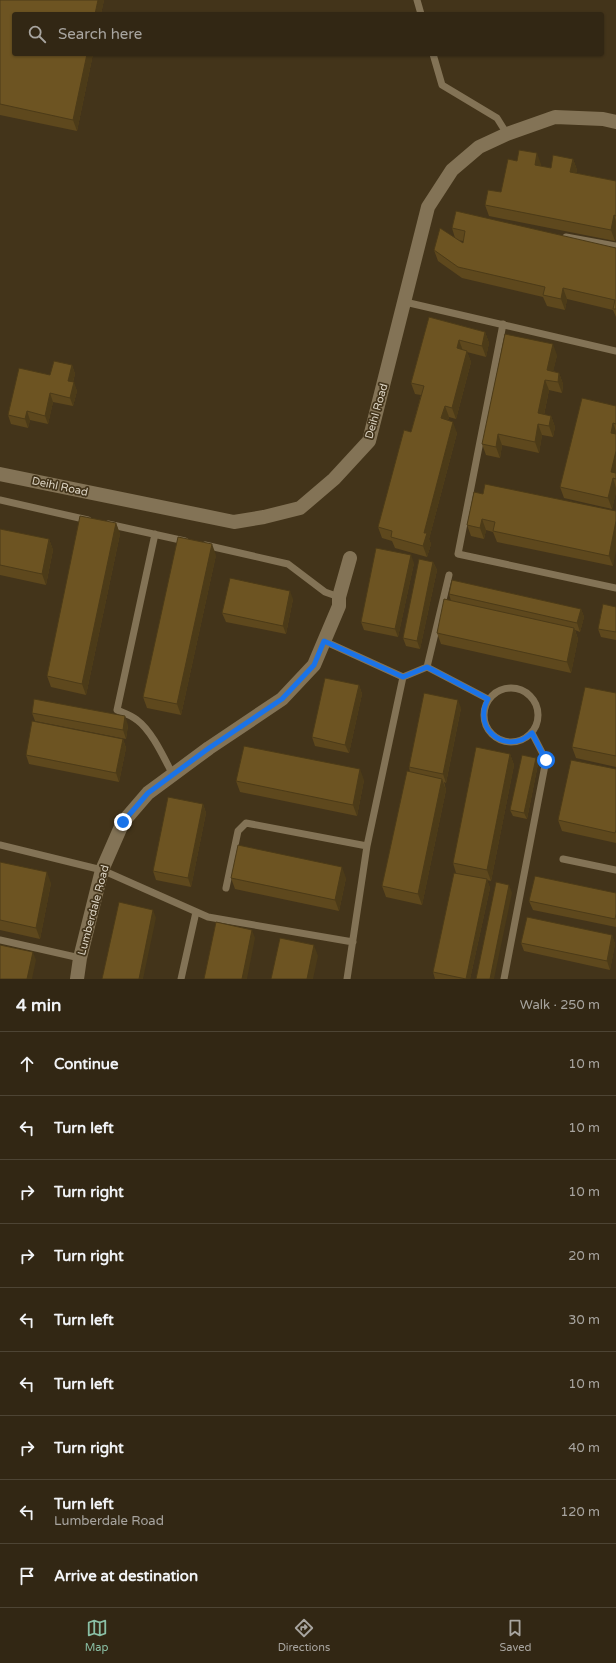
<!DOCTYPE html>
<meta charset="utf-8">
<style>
body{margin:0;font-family:"Varela Round",sans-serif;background:#3a2f1d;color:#f1f3f6}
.stop{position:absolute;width:12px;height:12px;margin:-9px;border:3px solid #1a73e8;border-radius:50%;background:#fff}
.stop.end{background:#1a73e8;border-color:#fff;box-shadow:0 1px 4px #0008}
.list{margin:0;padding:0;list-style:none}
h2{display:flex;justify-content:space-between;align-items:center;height:52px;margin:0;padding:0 16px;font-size:17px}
h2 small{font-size:13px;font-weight:400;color:#a8a5a0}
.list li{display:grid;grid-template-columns:26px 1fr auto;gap:12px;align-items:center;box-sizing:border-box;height:64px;padding:0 16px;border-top:1px solid #4d4434}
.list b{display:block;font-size:15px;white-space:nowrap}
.list p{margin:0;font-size:13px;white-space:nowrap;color:#a8a5a0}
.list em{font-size:13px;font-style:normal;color:#a8a5a0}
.icon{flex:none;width:22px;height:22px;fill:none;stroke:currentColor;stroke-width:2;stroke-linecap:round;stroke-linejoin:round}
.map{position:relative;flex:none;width:616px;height:979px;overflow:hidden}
.search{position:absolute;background:#322714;box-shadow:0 1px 3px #0004;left:12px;right:12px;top:12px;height:44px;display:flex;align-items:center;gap:10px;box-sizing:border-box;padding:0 14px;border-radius:4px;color:#a8a5a0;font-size:15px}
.sheet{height:628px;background:#322714}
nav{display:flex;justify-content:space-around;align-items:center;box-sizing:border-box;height:56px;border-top:1px solid #4d4434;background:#322714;font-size:11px;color:#a8a5a0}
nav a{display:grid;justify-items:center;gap:2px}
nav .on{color:#8abfa5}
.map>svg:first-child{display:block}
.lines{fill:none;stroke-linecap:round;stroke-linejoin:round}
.lane{stroke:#837356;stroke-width:7}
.street{stroke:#837356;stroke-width:14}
.wall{fill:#5e481d;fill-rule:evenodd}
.shaded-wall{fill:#4c3b18}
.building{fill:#6d5422;stroke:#4c3b18}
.route{stroke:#1a73e8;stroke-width:5}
.labels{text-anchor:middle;stroke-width:3.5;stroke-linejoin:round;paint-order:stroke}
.street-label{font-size:11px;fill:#ddd5c5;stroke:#43341a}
</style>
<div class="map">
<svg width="616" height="979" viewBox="0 0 616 979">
<rect width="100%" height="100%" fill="#43341a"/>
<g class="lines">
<!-- lane -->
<path class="lane" d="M417 0 421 14
M433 54 442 85 497 118 507 134
M566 237 616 246
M405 302 616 351
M503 324 458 554 616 588
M0 500 88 520
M108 524 185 541
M155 534 117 710C124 713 131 715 137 720 152 731 164 758 173 775
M205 545 288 564 325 592 339 597
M324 641 403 677
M427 667 449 575
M484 715a27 27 0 1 1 54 0a27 27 0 1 1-54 0Z
M0 845 102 870 208 917 353 942
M563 859 616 870
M226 888 238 831 246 823 367 846
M0 940 80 958
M181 979 196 912
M347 979 367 846 403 677 427 667 488 699
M504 979 546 760 532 733"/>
<!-- street -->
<path class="street" d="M0 474 234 522 264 517 300 508 334 479 369 441 428 207 452 170 479 147 507 134 555 117 603 119 616 122
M77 979 80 958 102 870 123 822 148 793 209 748 282 699 314 665 339 606V597L350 558"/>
</g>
<!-- wall -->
<path class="wall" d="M0 0H104L101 14H14L93 54 77 131 0 115Z
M573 159 577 170 576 173 616 181V236L615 241 489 216 485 205 501 192 517 161 541 164V166L551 168Z
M452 228 616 248V317L613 310 567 299 565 310 547 306 543 297 462 278 438 261 434 250 455 238ZM458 240 463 241V243Z
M429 317 485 332 489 343 486 357 467 352 471 362 456 419 449 417 448 420 457 433 429 539 431 544 427 557 395 548 392 541 382 538 378 527 411 432 421 395 415 394 411 383Z
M557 355 553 371 559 373 563 384 562 393 549 390 544 415 551 416 555 427 553 437 542 435 539 453 502 445 500 458 486 455 482 444Z
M72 365 75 374 73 382 77 391 73 406 53 402 48 424 30 420 28 428 11 424 8 415 50 375Z
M616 406V492L612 509 564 498 560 487Z
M483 494 616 511 613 566 497 542 493 532 486 530 484 539 471 536 467 525Z
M116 523 120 534 86 695 51 687 47 676Z
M0 529 49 539 53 550 46 585 0 575Z
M216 555 181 715 147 708 143 697Z
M433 562 437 570 420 649 406 646 403 638Z
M414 563 398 637 364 630 361 622Z
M449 594 581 609 584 617 580 632 575 630 578 639 571 673 441 644 437 633 451 601Z
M293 599 286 634 226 622 222 613Z
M616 607V640L601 637 598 629Z
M359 685 362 694 349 753 315 746 312 737Z
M616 693V767L576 758 572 747Z
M461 708 446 783 444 782 446 790 422 905 386 897 382 886 410 772 409 767Z
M32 713 128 725 126 739 35 721Z
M123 739 126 748 119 782 29 764 26 755Z
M510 754 514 765 491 881 487 880 490 888 470 979H435L433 972 456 873 453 863Z
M536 758 538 764 527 819 513 816 510 810Z
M616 769V843L562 831 558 820Z
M364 780 357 816 240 792 236 781Z
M203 804 206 813 191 887 156 880 153 871Z
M0 862 51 883 40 939 0 930Z
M231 878H346L339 911 235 889Z
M616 893V927L533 910 529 901Z
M612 935 615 944 610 970 524 951 521 943Z"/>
<!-- shaded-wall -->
<path class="shaded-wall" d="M98 0H104L101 14H95Z
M87 54H93L77 131 73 120Z
M537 153 541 164 539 176 535 165Z
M573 159 577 170 574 182 570 172Z
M614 215 616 221V236L615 241 611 230Z
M563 288 567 299 565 310 561 299Z
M485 332 489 343 486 357 482 346Z
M459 340 463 351 457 348Z
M553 344 557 355 551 381 547 370Z
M467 351 471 362 456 419 452 408Z
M72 365 75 374 71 389 68 381Z
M559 373 563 384 562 393 558 382Z
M545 380 549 390 542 424 538 413Z
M74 382 77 391 73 406 70 398Z
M50 393 53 402 48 424 45 416Z
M445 406 449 417 445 429 441 418Z
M27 411 30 420 28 428 25 419Z
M551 416 555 427 553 437 549 426Z
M453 422 457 433 429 539 431 544 427 557 423 546 424 533Z
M613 423 616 431V439L611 433Z
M538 424 542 435 539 453 535 442Z
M498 434 502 445 500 458 496 447Z
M616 451V479L611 472Z
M613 478 616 488V492L612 509 608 498Z
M482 519 486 530 484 539 480 528Z
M616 521V551L613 566 609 556Z
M116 523 120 534 86 695 82 684Z
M49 539 53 550 46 585 42 574Z
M212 544 216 555 181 715 177 704Z
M411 555 414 563 398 637 395 629Z
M433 562 437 570 420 649 417 641Z
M290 591 293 599 286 634 283 626Z
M581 609 584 617 580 632 577 623Z
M574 628 578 639 571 673 567 662Z
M359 685 362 694 349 753 345 745Z
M458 700 461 708 446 783 443 774Z
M125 716 128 725 126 739 123 730Z
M123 739 126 748 119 782 116 773Z
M510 754 514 765 491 881 487 870Z
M536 758 538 764 527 819 524 813Z
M360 769 364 780 357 816 353 805Z
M442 779 446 790 422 905 418 894Z
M203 804 206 813 191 887 188 878Z
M342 867 346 878 339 911 335 900Z
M47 872 51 883 40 939 36 928Z
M487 879 490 888 470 979H466Z
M509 885 512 893 494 979H490Z
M153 910 156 918 143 979H139Z
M252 930 255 938 247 979H242Z
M612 935 615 944 610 970 607 961Z
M314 945 318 956 313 979H307Z
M33 952 36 960 32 979H27Z"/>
<!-- building -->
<path class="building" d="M0 0H98L95 14H14V54H87L73 120 0 104Z
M519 150 537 153 535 165 551 168 553 155 573 159 570 172 616 181V216L614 215 611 230 485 205 488 190 501 192 508 159 517 161Z
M456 211 616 248V309H613L615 300 563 288 561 299 543 295 545 287 458 267 434 250 440 228 463 243 465 231 452 228Z
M429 317 485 332 482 346 459 340 457 348 467 351 452 408 445 406 441 418 453 422 424 533H427L423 546 391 537 392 531 378 527 404 430 411 432 424 386 411 383Z
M505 334 553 344 547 370 559 373 558 382 545 380 538 413 551 416 549 426 538 424 535 442 498 434 496 447 482 444Z
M54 361 72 365 68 381 74 382 70 398 50 393 45 416 27 411 25 419 8 415 19 368 50 375Z
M582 398 616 406V424L613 423 611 433 616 434V451L611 472 616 473V479L613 478 608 498 560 487Z
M485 484 616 511V521L609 556 493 531 495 522 482 519 480 528 467 525 474 492 483 494Z
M80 516 116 523 82 684 47 676Z
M0 529 49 539 42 574 0 565Z
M178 537 212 544 177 704 143 697Z
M376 548 411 555 395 629 361 622Z
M419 559 433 562 417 641 403 638Z
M230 578 290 591 283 626 222 613Z
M452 580 581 609 577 623 449 594Z
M444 599 574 628 567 662 437 633Z
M603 604 616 607V632L598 629Z
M325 678 359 685 345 745 312 737Z
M585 687 616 693V756L572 747Z
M424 693 458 700 443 774 409 767Z
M34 699 125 716 123 730 32 713Z
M32 721 123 739 116 773 26 755Z
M244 746 360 769 353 805 236 781Z
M476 747 510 754 487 870 453 863Z
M522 755 536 758 524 813 510 810Z
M571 760 616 769V830L615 833 558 820Z
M407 771 442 779 418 894 382 886Z
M168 797 203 804 188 878 153 871Z
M238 845 342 867 335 900 231 878Z
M0 862 47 872 36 928 0 920Z
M454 873 487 879 466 979 433 972Z
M535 876 616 893V914L615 919 529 901Z
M496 882 509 885 490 979H476Z
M119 902 153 910 139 979H102Z
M527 917 612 935 607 961 521 943Z
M216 922 252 930 242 979H204Z
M280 938 314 945 307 979H271Z
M0 945 33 952 27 979H0Z"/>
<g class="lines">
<!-- route -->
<path class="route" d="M123 822 148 793 209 748 282 699 314 665 324 641 403 677 427 667 488 699C486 703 484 707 484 711 481 732 502 747 521 740 525 739 529 735 532 733L546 760"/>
</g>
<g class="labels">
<!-- street labels -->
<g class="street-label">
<text transform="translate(376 411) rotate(-74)" y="4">Deihl Road</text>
<text transform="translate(60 486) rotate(12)" y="4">Deihl Road</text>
<text transform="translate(93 910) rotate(-75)" y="4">Lumberdale Road</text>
</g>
</g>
</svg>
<div class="stop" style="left:546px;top:760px"></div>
<div class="stop end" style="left:123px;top:822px"></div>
<div class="search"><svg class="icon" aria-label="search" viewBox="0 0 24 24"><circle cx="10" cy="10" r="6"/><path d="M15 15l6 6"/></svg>Search here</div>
</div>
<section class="sheet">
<h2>4 min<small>Walk · 250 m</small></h2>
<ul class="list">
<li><svg class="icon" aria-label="ahead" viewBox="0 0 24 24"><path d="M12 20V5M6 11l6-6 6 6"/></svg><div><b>Continue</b></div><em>10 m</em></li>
<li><svg class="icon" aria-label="left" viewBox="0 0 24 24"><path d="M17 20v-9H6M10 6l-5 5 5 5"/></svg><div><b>Turn left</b></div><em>10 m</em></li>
<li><svg class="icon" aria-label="right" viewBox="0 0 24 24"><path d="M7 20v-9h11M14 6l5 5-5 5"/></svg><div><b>Turn right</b></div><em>10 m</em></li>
<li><svg class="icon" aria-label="right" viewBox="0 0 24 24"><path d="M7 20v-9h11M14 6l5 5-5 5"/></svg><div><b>Turn right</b></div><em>20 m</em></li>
<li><svg class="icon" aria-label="left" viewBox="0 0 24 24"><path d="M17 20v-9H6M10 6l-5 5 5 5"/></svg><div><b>Turn left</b></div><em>30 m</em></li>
<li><svg class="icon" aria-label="left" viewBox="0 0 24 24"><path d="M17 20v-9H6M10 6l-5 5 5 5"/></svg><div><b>Turn left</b></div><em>10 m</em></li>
<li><svg class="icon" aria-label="right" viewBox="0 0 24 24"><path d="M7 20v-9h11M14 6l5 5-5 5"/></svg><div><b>Turn right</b></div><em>40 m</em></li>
<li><svg class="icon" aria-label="left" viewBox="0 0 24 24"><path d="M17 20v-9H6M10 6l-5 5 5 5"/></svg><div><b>Turn left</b><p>Lumberdale Road</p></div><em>120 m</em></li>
<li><svg class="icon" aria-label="arrive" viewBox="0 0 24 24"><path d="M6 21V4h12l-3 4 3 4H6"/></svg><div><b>Arrive at destination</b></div></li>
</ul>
</section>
<nav>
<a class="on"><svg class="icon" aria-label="map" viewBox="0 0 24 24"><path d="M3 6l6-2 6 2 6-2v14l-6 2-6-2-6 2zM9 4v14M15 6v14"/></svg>Map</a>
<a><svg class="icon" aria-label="directions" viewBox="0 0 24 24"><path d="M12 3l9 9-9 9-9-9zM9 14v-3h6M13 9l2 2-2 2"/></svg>Directions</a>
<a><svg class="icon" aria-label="saved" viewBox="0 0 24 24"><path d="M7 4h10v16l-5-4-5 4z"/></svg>Saved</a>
</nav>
